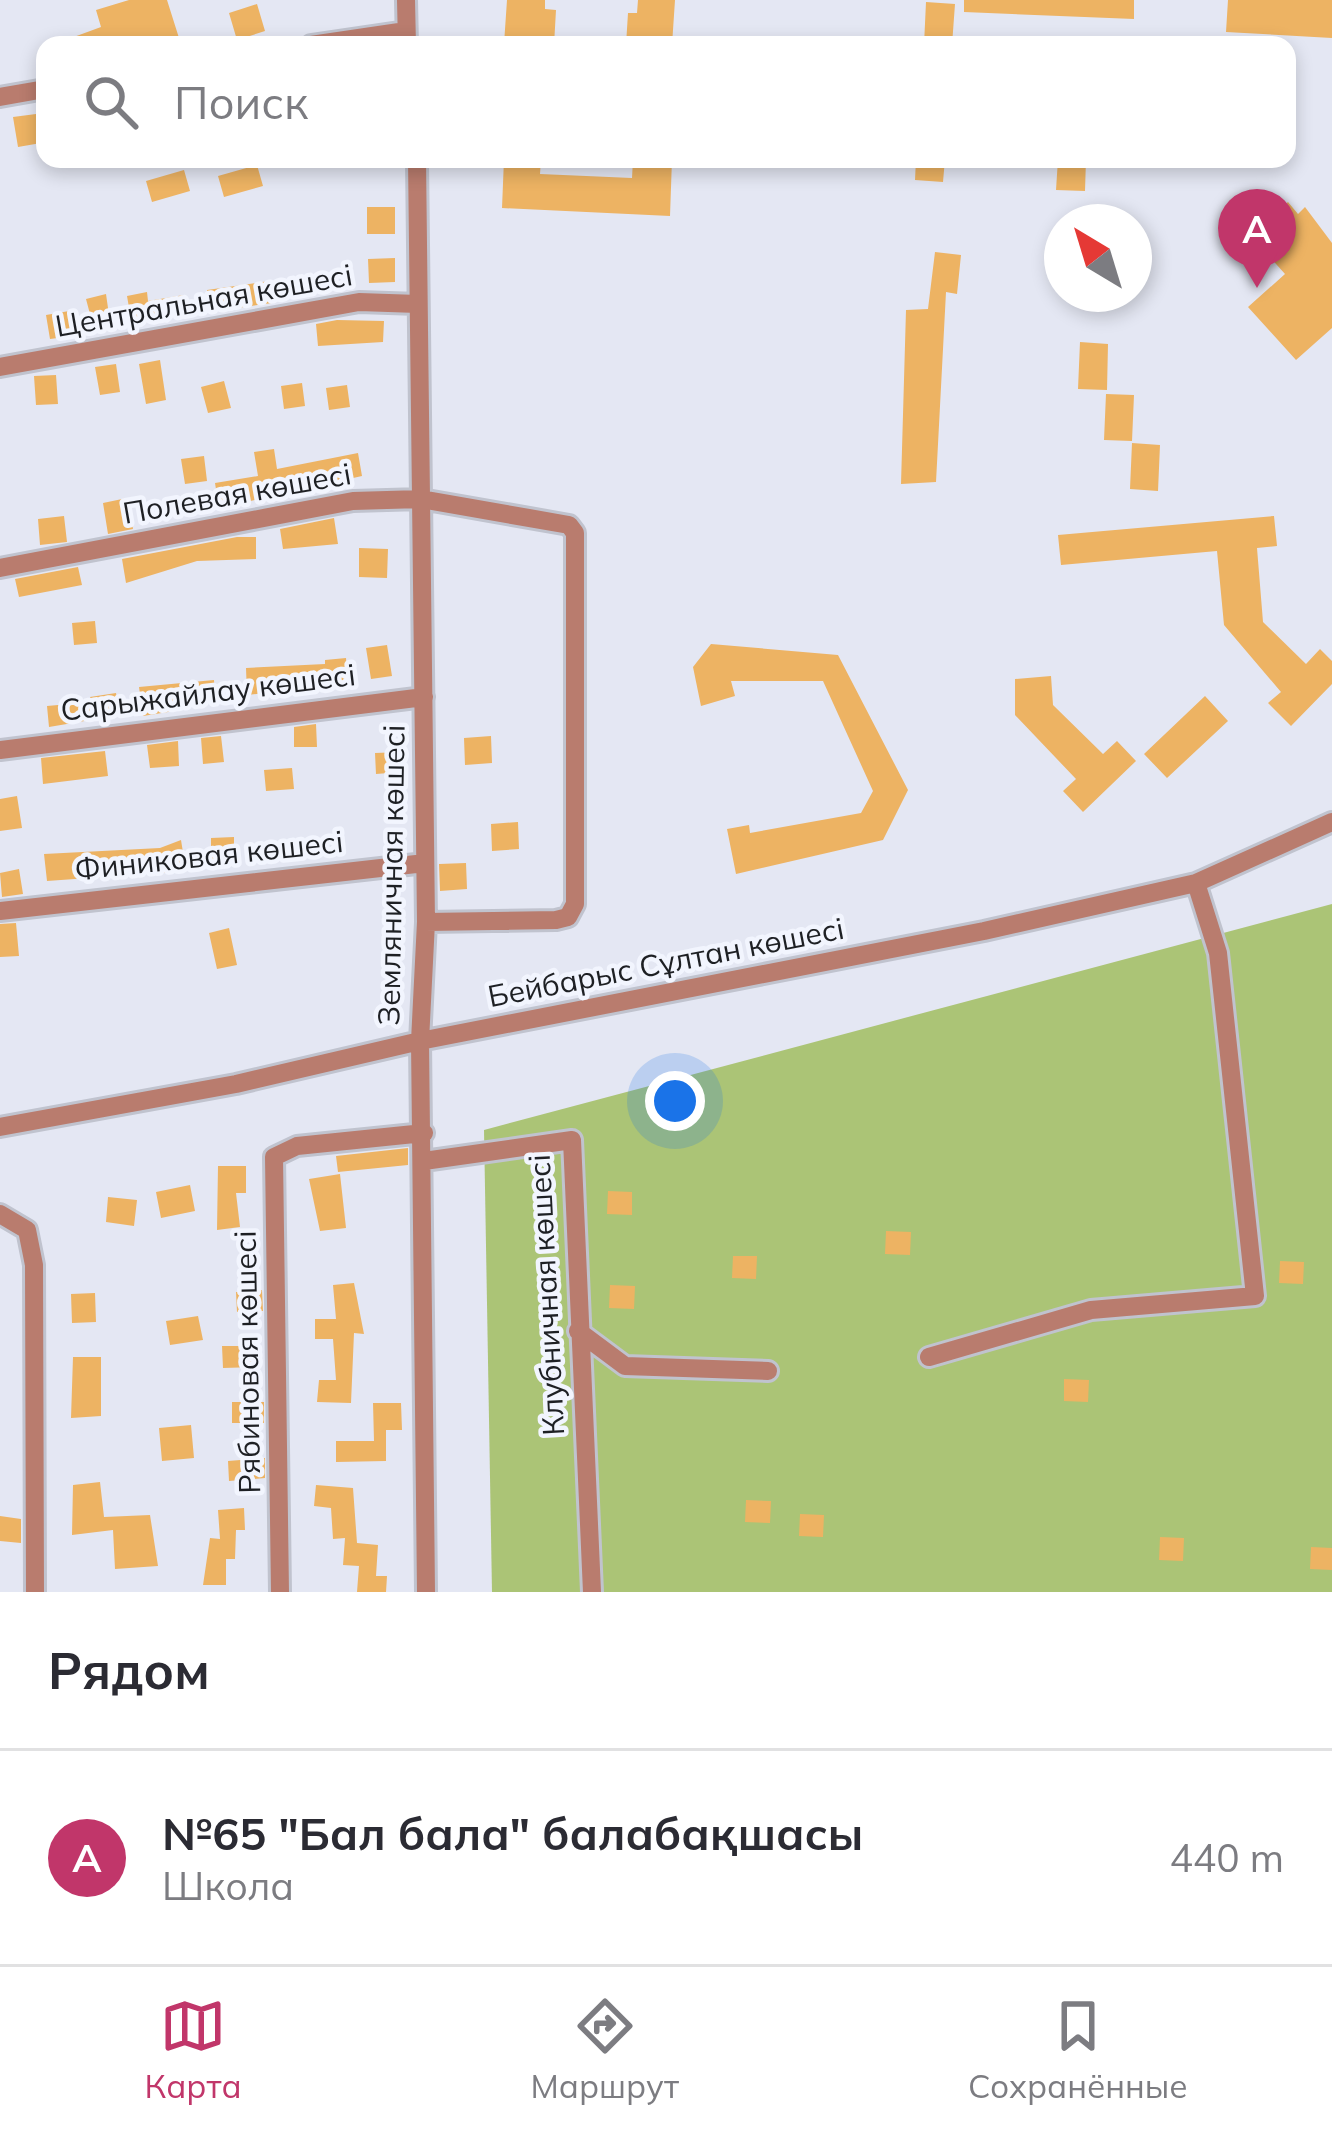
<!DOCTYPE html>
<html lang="ru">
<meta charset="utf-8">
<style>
body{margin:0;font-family:Mulish,sans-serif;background:#f7f7f7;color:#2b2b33}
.compass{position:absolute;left:1044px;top:204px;width:108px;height:108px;border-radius:50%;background:#fff;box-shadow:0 6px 18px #0003;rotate:322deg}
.you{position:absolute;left:675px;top:1101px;width:42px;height:42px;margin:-30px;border:9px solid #fff;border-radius:50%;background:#1a73e8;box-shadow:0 0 0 18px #1a73e833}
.badge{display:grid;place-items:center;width:78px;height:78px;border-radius:50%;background:#c1366a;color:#fff;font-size:39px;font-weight:700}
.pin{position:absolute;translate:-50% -99px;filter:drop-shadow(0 3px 6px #0008)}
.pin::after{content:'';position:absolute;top:63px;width:42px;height:36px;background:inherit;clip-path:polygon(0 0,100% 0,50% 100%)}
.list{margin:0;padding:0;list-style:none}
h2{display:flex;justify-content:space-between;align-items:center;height:156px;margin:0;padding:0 48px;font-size:51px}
h2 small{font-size:39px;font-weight:400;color:#7c7c81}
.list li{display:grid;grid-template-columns:78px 1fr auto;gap:36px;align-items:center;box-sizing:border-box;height:216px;padding:0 48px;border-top:3px solid #e1e1e2}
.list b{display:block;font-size:45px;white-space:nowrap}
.list p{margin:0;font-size:39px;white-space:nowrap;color:#7c7c81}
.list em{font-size:39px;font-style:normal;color:#7c7c81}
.icon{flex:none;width:66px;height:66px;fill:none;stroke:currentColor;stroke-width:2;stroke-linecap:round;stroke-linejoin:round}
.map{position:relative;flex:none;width:1332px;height:1592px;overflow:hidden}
.search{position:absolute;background:#fff;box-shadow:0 6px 18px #0003;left:36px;right:36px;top:36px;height:132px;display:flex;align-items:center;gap:30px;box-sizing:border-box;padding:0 42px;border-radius:24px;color:#7c7c81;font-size:45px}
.sheet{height:372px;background:#fff}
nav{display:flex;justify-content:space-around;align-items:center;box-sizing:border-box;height:168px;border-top:3px solid #e1e1e2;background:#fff;font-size:33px;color:#7c7c81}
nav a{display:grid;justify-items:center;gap:6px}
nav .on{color:#c1366a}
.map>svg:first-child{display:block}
.green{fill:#abc476}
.building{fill:#edb363}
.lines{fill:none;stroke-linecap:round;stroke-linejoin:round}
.minor-casing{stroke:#c0c3ce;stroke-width:24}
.minor{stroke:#b97c6e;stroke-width:18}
.labels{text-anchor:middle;stroke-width:9;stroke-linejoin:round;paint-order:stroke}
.street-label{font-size:30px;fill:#1e2024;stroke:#f2f5fe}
</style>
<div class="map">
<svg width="1332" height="1592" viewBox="0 0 1332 1592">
<rect width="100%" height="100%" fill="#e4e7f3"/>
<!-- green -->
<path class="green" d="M1332 904V1592H492L484 1130Z"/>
<!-- building -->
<path class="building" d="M129 0H167L179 38 157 45H52L101 27 96 10Z
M507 0H545V9L556 10 554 45 504 44Z
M638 0H675L672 45H626L628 13H637Z
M964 0H1134V19L964 12Z
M1228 0H1332V38L1226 32Z
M926 2 955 4 952 45H924Z
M257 4 265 31 237 40 229 13Z
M36 114 41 143 18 147 13 117Z
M504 159H541L540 174 632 178 633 159H672L670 216 502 208Z
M916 159H945L943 182 915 180Z
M1058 159H1086L1085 191 1056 190Z
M257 165 263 186 224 197 218 176Z
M184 170 190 191 152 202 146 181Z
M1288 202 1298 214 1305 207 1332 243V328L1296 360 1248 307 1285 274 1260 246 1266 241 1256 230Z
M367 207H395V234H367Z
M935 252 961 255 957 294 946 292 936 482 901 484 906 310 928 309Z
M395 258V282L369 283 368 259Z
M269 281 272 303 209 312 207 290Z
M147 292 148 301 184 295 188 314 132 325 127 296Z
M106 294 111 329 95 333 86 299Z
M69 311 73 336 50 339 46 315Z
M337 320 384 321 383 342 318 346 316 324Z
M1080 342 1108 344 1107 390 1078 389Z
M160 360 166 400 146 404 139 364Z
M116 364 120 392 100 395 95 367Z
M56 375 58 404 36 405 34 376Z
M224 381 231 408 208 413 201 387Z
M302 383 305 406 284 409 281 386Z
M347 385 350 407 329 410 326 388Z
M1106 394 1134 395 1132 441 1104 440Z
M1132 443 1160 445 1158 491 1130 489Z
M274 449 277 469 358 453 362 476 219 508 215 483 258 476 254 452Z
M204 456 207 481 185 484 181 459Z
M127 498 133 529 108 534 103 503Z
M64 516 67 542 40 545 38 519Z
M1274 516 1277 546 1257 548 1263 622 1306 664 1320 649 1332 661V684L1291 726 1268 703 1281 692 1224 625 1217 551 1061 565 1058 535Z
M334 518 338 544 283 549 280 529Z
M237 537H256V559L197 561 126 583 122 559Z
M359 548 388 549 387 578 359 577Z
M78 567 82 585 19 597 15 579Z
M95 621 97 643 74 645 72 623Z
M711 644 838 655 908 790 883 840 736 874 727 829 749 825 750 833 861 813 873 791 823 681H731L735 696 701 706 693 667Z
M387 645 392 676 371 679 366 648Z
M346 658 348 685 247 695 246 668 325 664V660Z
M1051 676 1053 705 1103 754 1117 741 1136 761 1083 812 1063 791 1076 779 1015 715V679Z
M214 680 215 703 173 706 174 711 143 716 139 687Z
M116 693 120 715 49 727 47 706 91 702 90 697Z
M1205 696 1228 721 1167 778 1144 754Z
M316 724 317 747H294V727Z
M221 736 224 762 203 764 201 738Z
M491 736 492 763 465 765 464 738Z
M178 741 179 766 150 768 147 745Z
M105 751 108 776 43 784 41 758Z
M401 752 402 772 376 774 375 753Z
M292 768 294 789 266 791 264 770Z
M17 796 22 828 0 831V799Z
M518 822 519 849 492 851 491 824Z
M234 837V862H211V838Z
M181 840 186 871 47 881 44 854 160 848Z
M466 863 467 889 440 891 439 864Z
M19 869 23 894 2 897 0 873Z
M16 923 19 956 0 957V924Z
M229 928 237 965 217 969 209 933Z
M408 1148V1165L338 1172 336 1156Z
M218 1166H246V1193H236L240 1227 217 1230Z
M340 1174 346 1228 320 1231 309 1179Z
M190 1185 195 1211 161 1218 156 1192Z
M608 1191 632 1192V1215L607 1214Z
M108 1197 137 1200 134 1226 106 1222Z
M886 1231 911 1232 910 1255 885 1254Z
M733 1256H757L756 1279 732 1278Z
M1280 1261 1304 1262 1303 1284 1279 1283Z
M354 1283 364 1334 354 1333 351 1403 317 1402 319 1380H336L333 1339H315V1319H336L333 1285Z
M610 1285 635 1286 634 1309 609 1308Z
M262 1290 263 1311 237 1312 236 1292Z
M95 1293 96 1322 72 1323 71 1294Z
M198 1316 203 1340 170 1345 166 1321Z
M222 1346H259V1367L223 1368Z
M73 1357H101V1416L71 1418Z
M1064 1379 1089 1380 1088 1402 1064 1401Z
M232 1402H264V1423H232Z
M373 1403H401L402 1430H386V1461L336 1462V1441H374Z
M191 1425 194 1458 162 1461 159 1428Z
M265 1458V1478L229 1481 228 1461Z
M100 1482 104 1517 150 1515 158 1566 115 1569 113 1530 72 1535 73 1485Z
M316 1485 353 1488 357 1543 378 1545 376 1576H387L386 1592H357L359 1566 343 1565 345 1538 333 1539 331 1508 314 1506Z
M746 1500 771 1501 770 1523 745 1522Z
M244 1508 245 1530H236L235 1559H226V1585H203L210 1538 220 1539 218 1510Z
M800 1514 824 1515 823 1537 799 1536Z
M0 1516 21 1519V1543L0 1541Z
M1160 1537 1184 1538 1183 1561 1159 1560Z
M1311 1547 1332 1548V1570L1310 1569Z"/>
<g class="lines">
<defs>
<path id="minor" d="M406 0 407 45
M311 45 406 31
M0 97 45 89
M417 159 426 922 420 1041 426 1592
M0 367 359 302 418 304
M0 568 353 501 421 499 569 525 575 533V904L568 917 556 920 426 922
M0 750 424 697
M0 911 425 863
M0 1127 236 1084 420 1041 984 931 1196 883 1332 822
M424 1161 572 1140 592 1592
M0 1214 27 1230 34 1265 35 1592
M578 1331 625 1366 768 1371
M929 1357 1091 1310 1255 1296 1218 953 1196 883
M280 1592 274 1157 297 1146 424 1133"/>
</defs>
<!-- minor casing -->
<use href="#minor" class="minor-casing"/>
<!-- minor -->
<use href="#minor" class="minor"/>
</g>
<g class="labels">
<!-- street labels -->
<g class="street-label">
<text transform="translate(204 301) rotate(-10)" y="10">Центральная көшесі</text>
<text transform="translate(237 494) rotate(-10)" y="10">Полевая көшесі</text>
<text transform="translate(208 693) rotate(-7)" y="10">Сарыжайлау көшесі</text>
<text transform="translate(209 856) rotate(-6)" y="10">Финиковая көшесі</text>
<text transform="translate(392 875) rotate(-89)" y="10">Земляничная көшесі</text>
<text transform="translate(666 963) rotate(-11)" y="10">Бейбарыс Сұлтан көшесі</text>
<text transform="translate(547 1295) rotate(-93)" y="10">Клубничная көшесі</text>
<text transform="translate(248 1362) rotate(-91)" y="10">Рябиновая көшесі</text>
</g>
</g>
</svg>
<svg class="compass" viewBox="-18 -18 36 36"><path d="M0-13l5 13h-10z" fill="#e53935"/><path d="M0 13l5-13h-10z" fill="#7c7c81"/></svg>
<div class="you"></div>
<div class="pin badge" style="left:1257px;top:288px">A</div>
<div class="search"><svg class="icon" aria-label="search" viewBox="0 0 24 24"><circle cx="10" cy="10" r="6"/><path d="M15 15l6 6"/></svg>Поиск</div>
</div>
<section class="sheet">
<h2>Рядом<small></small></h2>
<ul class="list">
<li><span class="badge">A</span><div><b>№65 &quot;Бал бала&quot; балабақшасы</b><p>Школа</p></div><em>440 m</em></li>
</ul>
</section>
<nav>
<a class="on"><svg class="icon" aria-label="map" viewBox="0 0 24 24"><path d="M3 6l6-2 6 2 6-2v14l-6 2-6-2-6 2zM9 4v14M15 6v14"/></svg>Карта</a>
<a><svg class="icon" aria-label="directions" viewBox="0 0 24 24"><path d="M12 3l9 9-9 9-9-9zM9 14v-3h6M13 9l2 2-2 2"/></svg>Маршрут</a>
<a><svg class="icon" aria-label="saved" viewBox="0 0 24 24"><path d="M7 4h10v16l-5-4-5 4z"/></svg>Сохранённые</a>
</nav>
